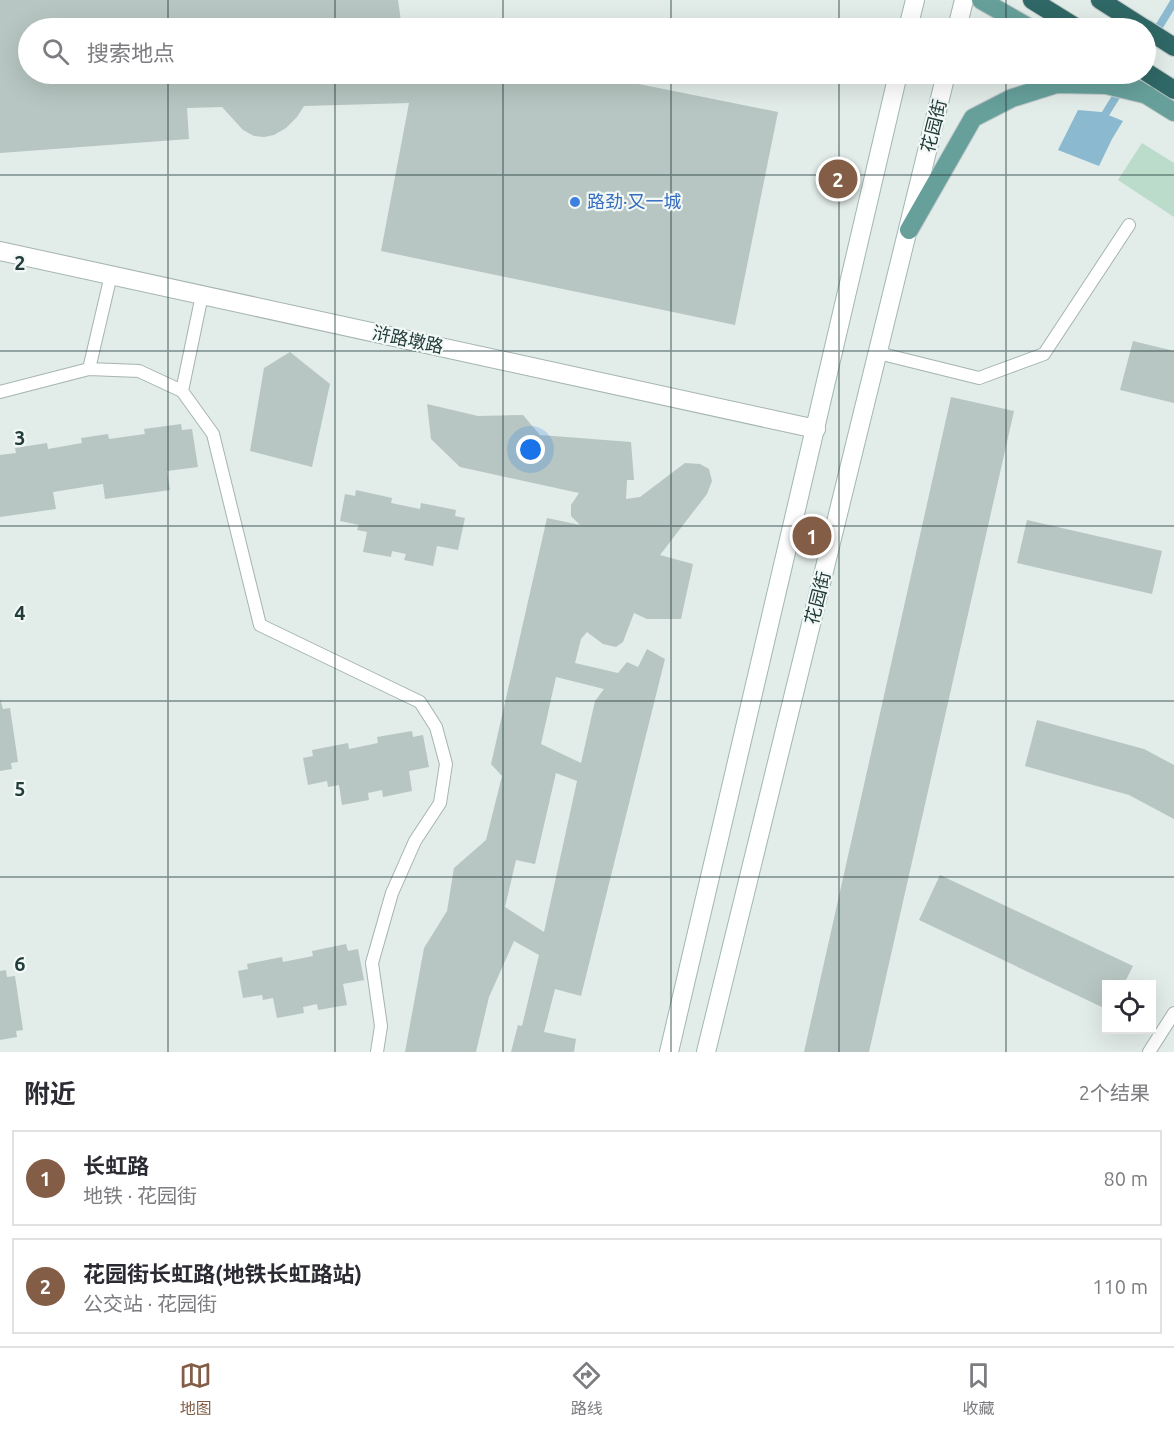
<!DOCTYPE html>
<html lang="zh">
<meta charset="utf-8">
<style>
body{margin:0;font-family:Ubuntu,"Noto Sans SC",sans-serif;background:#f7f7f7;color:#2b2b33}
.controls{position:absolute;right:18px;bottom:18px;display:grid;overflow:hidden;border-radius:0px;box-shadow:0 6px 24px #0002}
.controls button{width:54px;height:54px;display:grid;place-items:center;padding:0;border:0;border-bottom:2px solid #e1e1e2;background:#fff;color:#2b2b33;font:30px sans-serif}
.you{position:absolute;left:531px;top:450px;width:21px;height:21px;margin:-15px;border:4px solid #fff;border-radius:50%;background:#1a73e8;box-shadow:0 0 0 9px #1a73e833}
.badge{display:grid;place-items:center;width:39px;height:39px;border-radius:50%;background:#835d46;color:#fff;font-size:20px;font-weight:700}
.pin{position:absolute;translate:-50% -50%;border:3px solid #fff;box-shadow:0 2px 6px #0006}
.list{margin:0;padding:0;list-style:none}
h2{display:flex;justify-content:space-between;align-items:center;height:78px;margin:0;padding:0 24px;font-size:26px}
h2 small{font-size:20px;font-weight:400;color:#7c7c81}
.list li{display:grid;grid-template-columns:39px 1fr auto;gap:18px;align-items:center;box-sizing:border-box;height:96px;margin:0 12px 12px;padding:0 12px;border:2px solid #e1e1e2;border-radius:0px}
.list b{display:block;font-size:22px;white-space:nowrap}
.list p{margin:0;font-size:20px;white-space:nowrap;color:#7c7c81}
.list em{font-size:20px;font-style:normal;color:#7c7c81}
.icon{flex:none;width:33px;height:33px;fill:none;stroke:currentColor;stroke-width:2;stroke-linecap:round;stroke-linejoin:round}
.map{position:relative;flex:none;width:1174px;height:1052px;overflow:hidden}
.search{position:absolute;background:#fff;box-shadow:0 6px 24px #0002;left:18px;right:18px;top:18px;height:66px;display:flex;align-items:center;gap:15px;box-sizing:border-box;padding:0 21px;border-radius:33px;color:#7c7c81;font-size:22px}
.sheet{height:294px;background:#fff}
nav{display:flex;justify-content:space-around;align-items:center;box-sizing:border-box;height:84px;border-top:2px solid #e1e1e2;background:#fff;font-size:16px;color:#7c7c81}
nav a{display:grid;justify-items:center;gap:3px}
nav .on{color:#835d46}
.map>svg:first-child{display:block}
.green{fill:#bbdcca}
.water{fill:#8bb9cf}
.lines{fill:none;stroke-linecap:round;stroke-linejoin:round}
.stream{stroke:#8bb9cf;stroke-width:8}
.building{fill:#b7c6c2;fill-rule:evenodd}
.lane-casing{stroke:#a5b4b1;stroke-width:14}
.street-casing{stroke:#a5b4b1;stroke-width:20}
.secondary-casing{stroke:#a0b7b3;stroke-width:20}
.primary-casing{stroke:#c1c8c8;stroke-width:20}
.highway-casing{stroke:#c1c8c8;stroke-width:20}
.lane{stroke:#fff;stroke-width:12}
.street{stroke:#fff;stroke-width:18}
.secondary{stroke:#fff;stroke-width:18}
.primary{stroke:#67a09b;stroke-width:18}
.highway{stroke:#2f6866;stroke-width:18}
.grid{fill:none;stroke:#223c3a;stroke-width:1.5;stroke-opacity:0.55}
.shop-dot{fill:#3f7fe0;stroke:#f2f8f6;stroke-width:2}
.labels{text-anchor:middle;stroke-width:4.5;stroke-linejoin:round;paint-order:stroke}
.street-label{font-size:18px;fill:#223c3a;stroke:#f2f8f6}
.shop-label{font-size:18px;fill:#366cbe;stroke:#f2f8f6;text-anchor:start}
.grid-label{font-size:20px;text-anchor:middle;font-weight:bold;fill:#223c3a;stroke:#f2f8f6;stroke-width:4.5;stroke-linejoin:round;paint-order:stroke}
</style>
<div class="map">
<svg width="1174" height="1052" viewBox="0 0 1174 1052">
<rect width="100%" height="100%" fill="#e2ece9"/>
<!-- green -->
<path class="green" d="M1142 143 1174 163V217L1118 180Z"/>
<!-- water -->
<path class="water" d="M1078 110 1101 112 1123 121 1112 139 1099 166 1058 150Z"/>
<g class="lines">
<!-- stream -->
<path class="stream" d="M1146 48 1174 2
M1101 121 1130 74"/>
</g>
<!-- building -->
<path class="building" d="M0 0H398L402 28H28V74H589L778 112 735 325 381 251 409 103 304 106 297 117 286 128 274 135 264 137 254 136 243 130 222 107 187 108 189 139 0 153Z
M1133 341 1174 351V403L1120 390Z
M290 352 330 384 312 467 250 451 264 368Z
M951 397 1014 411 869 1052H804Z
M427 404 478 416 523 415 540 435 631 442 634 480H627L626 499 640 497 685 463 700 464 709 469 712 481 707 494 660 555 693 564 681 619H647L634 613 623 642 616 647 603 644 587 632 581 639 575 663 618 673 627 662 638 667 647 649 665 659 581 996 555 989 544 1032 576 1039 574 1052H511L518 1025 522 1026 539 955 514 941 489 997 476 1052H405L424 948 447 911 454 868 486 840 502 776 491 764 547 518 580 525 571 516V505L579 493 460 467 431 439ZM556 677 604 689 595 701 581 763 541 744ZM556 773 577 781 544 932 505 907 516 860 535 864Z
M181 424 182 430 192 429 198 467 167 471 170 490 105 499 103 484 53 492 56 509 0 517V455L16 453 15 448 47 443 48 449 82 443 81 438 108 434 109 439 145 434 144 429Z
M356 490 392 498 391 503 420 509 421 503 456 510 455 516 465 518 458 550 437 546 433 566 404 560 406 554 392 551 391 557 363 552 367 532 357 530 359 525 340 521 345 494 355 496Z
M1027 520 1162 551 1152 594 1017 563Z
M0 699 3 709 10 708 18 762 11 763 12 769 0 771Z
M1037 720 1144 749 1174 765V819L1129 795 1025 766Z
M412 731 413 737 423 735 429 767 409 771 412 791 383 797 382 790 368 793 369 800 342 805 339 785 328 787 327 781 308 785 303 758 313 756 312 750 348 743 349 749 378 743 377 737Z
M940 875 1133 966 1124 984H1106V1009L919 920Z
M346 944 348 951 358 949 364 980 343 984 347 1005 318 1010 317 1004 303 1007 304 1013 277 1018 273 998 263 1000 262 995 243 998 238 971 248 969 247 964 282 957 283 962 313 956 312 951Z
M6 970 7 977 15 976 23 1030 16 1031 17 1037 0 1040V971Z"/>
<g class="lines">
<defs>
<path id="lane" d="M878 353 979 378 1044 354 1129 225
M89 369 111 275
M182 391 202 295
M0 392 89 369 139 371 182 391 213 434 260 625 420 702 436 727 446 764 440 803 415 841 392 893 372 963 381 1026 377 1052
M1149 1052 1174 1013"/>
<path id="street" d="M0 251 816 429"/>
<path id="secondary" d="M908 28 915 0
M957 28 964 0
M669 1052 898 74
M706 1052 946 74"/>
<path id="primary" d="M981 0 1030 28
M1137 89 1174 112
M909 230 973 118 1012 98 1057 84 1106 85 1148 95"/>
<path id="highway" d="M1032 0 1077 28
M1100 0 1144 28
M1146 29 1174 47
M1146 72 1174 90"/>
</defs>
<!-- lane casing -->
<use href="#lane" class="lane-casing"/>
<!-- street casing -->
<use href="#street" class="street-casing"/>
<!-- secondary casing -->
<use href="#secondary" class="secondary-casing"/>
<!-- primary casing -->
<use href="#primary" class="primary-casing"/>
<!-- highway casing -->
<use href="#highway" class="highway-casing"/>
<!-- lane -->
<use href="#lane" class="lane"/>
<!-- street -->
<use href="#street" class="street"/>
<!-- secondary -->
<use href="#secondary" class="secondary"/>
<!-- primary -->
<use href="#primary" class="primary"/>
<!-- highway -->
<use href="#highway" class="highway"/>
</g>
<!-- grid -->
<path class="grid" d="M168 0V28M335 0V28M503 0V28M671 0V28M839 0V28M1006 0V28M168 74V1052M335 74V1052M503 74V1052M671 74V1052M839 74V1052M1006 74V1052M0 175H1174M0 351H1174M0 526H1174M0 701H1174M0 877H1174"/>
<!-- markers -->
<circle class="shop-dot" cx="575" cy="202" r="6"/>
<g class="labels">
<!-- street labels -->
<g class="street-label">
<text transform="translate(934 126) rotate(-76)" y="6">花园街</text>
<text transform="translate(408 340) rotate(12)" y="6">浒路墩路</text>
<text transform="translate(818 598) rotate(-76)" y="6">花园街</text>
</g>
<!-- shop labels -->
<g class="shop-label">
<text x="587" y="208">路劲·又一城</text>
</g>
</g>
<g class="grid-label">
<text x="20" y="270">2</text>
<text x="20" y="445">3</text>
<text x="20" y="620">4</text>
<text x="20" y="796">5</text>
<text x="20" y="971">6</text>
</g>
</svg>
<div class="controls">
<button><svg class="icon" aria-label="locate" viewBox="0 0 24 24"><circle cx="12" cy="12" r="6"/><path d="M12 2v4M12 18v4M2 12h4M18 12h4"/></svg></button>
</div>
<div class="you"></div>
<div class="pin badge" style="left:812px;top:536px">1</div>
<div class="pin badge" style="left:838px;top:179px">2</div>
<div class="search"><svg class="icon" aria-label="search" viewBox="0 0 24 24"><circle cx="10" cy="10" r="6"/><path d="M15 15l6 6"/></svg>搜索地点</div>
</div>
<section class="sheet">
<h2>附近<small>2个结果</small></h2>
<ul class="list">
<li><span class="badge">1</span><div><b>长虹路</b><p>地铁 · 花园街</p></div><em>80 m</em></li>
<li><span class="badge">2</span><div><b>花园街长虹路(地铁长虹路站)</b><p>公交站 · 花园街</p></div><em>110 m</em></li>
</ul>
</section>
<nav>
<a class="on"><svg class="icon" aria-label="map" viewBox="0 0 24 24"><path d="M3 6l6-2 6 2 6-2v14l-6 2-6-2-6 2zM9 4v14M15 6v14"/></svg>地图</a>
<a><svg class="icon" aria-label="directions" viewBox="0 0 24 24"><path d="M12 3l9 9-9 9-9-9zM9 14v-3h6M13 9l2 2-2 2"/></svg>路线</a>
<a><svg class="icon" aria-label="saved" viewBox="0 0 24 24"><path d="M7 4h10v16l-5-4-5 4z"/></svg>收藏</a>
</nav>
